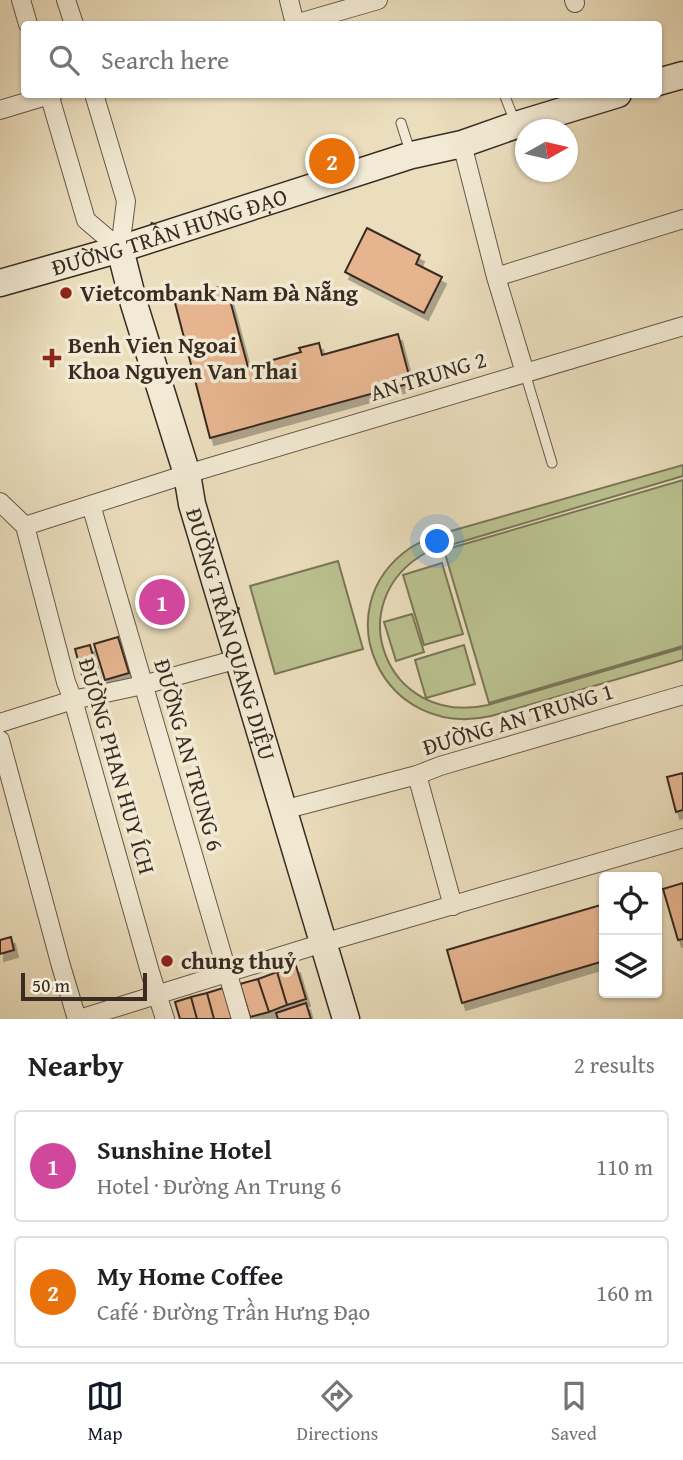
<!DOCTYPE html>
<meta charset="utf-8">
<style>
body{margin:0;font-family:"Gentium Book Plus",serif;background:#f6f6f6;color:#202124}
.controls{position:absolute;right:21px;bottom:21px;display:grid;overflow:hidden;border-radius:7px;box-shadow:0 2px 5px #0004}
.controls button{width:63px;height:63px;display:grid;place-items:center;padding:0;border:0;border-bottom:2px solid #e0e0e0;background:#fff;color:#202124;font:35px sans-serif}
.compass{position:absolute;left:515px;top:119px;width:63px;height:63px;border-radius:50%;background:#fff;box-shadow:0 2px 5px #0004;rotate:82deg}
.scale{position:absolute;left:21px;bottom:18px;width:126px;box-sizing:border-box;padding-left:7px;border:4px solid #392c22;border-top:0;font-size:19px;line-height:24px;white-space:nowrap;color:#392c22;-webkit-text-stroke:5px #f2ead4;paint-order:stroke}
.you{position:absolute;left:438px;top:542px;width:24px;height:24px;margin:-18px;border:5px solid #fff;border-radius:50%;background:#1a73e8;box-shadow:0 0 0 10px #1a73e833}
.badge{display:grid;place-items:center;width:46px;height:46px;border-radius:50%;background:#111827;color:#fff;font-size:23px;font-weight:700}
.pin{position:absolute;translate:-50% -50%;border:4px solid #fff;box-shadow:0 2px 7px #0006}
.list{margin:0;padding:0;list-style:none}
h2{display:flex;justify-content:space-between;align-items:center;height:91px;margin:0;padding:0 28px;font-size:30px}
h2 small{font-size:23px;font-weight:400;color:#757577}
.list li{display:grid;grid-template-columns:46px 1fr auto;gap:21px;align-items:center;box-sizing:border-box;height:112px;margin:0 14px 14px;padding:0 14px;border:2px solid #e0e0e0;border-radius:7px}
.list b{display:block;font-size:26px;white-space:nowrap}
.list p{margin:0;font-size:23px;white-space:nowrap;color:#757577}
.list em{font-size:23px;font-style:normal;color:#757577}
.icon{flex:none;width:38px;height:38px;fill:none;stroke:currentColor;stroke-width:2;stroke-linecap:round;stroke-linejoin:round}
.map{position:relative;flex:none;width:683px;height:1019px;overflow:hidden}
.search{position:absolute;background:#fff;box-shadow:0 2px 5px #0004;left:21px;right:21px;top:21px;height:77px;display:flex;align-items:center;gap:18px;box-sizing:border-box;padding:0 24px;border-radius:7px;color:#757577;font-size:26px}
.sheet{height:343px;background:#fff}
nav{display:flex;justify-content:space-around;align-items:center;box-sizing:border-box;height:98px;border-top:2px solid #e0e0e0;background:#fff;font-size:19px;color:#757577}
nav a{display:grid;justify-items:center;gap:4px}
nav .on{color:#111827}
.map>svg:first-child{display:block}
.green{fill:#bac18f;stroke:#7a7658;stroke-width:2}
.building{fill:#e6b590;stroke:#392c22;stroke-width:2;filter:url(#shadow)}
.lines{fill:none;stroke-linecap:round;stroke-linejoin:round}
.lane-casing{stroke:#665849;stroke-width:11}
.street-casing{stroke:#665849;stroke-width:20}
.secondary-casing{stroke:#392c22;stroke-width:29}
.lane{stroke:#f2ead4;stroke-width:9}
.street{stroke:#f2ead4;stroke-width:18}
.secondary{stroke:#f2ead4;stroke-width:26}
.poi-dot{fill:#8f2418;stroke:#f2ead4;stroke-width:2.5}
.labels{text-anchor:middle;stroke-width:7;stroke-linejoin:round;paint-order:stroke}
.street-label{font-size:23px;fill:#392c22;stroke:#f2ead4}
.poi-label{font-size:23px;font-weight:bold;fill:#392c22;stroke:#f2ead4;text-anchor:start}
</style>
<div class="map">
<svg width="683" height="1019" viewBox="0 0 683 1019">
<defs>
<filter id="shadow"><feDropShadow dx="4" dy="7" stdDeviation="0" flood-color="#0004"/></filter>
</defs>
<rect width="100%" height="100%" fill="#ebdebd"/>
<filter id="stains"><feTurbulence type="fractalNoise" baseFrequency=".00286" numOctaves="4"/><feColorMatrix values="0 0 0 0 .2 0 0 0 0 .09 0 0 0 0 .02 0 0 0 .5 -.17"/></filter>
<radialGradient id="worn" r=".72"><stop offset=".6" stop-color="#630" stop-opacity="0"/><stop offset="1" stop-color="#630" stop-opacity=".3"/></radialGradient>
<!-- green -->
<path class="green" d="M683 465V476L427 552C337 602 387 728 488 705L683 648V660L491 716C383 741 322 609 410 548 421 541 432 537 444 533Z
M683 480V646L489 703 444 550Z
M338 561 363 649 275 674 250 586Z
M442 563 463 634 424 645 403 575Z
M412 614 424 652 396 661 384 622Z
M464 645 475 684 426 698 415 660Z"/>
<!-- building -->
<path class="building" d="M367 228 420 255 416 264 442 277 424 313 345 272Z
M226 285 248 367 301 352 299 348 319 343 322 355 398 334 411 383 210 438 174 299Z
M175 590 180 607 149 614 145 597Z
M118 637 129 673 105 680 94 644Z
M90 645 100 682 85 686 75 649Z
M683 773V810L676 812 667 777Z
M683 883V939L678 940 663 889Z
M604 904V961L462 1003 447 950Z
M11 937 14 950 0 954V940Z
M296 966 306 999 287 1005 277 972Z
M277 972 287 1005 269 1012 258 979Z
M258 979 269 1012 250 1017 240 984Z
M223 988 232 1019H214L207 993Z
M207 993 214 1019H197L191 997Z
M191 997 197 1019H180L175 1002Z
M306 1003 311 1019H278L276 1013Z"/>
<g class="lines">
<defs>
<path id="lane" d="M504 94 515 122
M401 123 410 151
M525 373 552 463"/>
<path id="street" d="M21 0 28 24
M66 0 74 24
M289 0 295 24
M574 0 575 3
M295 24 378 0
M49 94 86 220 120 249
M94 94 126 201 120 249
M0 110 53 94
M462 144 496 277 525 373
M496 277 683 219
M0 502 25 526 187 474 683 326
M91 505 241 1019
M25 526 66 682 73 700 150 972 165 1019
M0 723 73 700 143 685 238 659
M0 740 61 966 77 1019
M283 810 417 775
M453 906 417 775 440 766 683 695
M79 1019 323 943 683 838"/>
<g id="secondary">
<path d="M658 82 683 75"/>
<path id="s1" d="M120 249 134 304 187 474 192 504 346 1019"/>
<path id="s2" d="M0 283 120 249 412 155 462 144 516 125 618 94"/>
</g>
</defs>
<!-- lane casing -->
<use href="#lane" class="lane-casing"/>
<!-- street casing -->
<use href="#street" class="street-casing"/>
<!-- secondary casing -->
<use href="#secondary" class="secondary-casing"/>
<!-- lane -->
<use href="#lane" class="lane"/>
<!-- street -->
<use href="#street" class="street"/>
<!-- secondary -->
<use href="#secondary" class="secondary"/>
</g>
<!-- markers -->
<g class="poi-dot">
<circle cx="66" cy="293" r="7"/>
<path d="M48.5 347.5h7v7h7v7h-7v7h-7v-7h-7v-7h7z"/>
<circle cx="167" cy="961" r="7"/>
</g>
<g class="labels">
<!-- street labels -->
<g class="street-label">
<text dy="8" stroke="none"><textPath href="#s2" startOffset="177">ĐƯỜNG TRẦN HƯNG ĐẠO</textPath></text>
<text transform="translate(428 376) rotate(-17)" y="8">AN TRUNG 2</text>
<text dy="8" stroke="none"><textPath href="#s1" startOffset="401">ĐƯỜNG TRẦN QUANG DIỆU</textPath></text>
<text transform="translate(518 719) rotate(-17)" y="8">ĐƯỜNG AN TRUNG 1</text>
<text transform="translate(189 755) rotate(74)" y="8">ĐƯỜNG AN TRUNG 6</text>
<text transform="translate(117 766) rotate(74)" y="8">ĐƯỜNG PHAN HUY ÍCH</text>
</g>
<!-- poi labels -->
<g class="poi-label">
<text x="80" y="301">Vietcombank Nam Đà Nẵng</text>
<text x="68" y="353">Benh Vien Ngoai<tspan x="68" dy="26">Khoa Nguyen Van Thai</tspan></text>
<text x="181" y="969">chung thuỷ</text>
</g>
</g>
<rect width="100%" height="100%" filter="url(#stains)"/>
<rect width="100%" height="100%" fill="url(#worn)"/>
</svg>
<div class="controls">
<button><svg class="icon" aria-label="locate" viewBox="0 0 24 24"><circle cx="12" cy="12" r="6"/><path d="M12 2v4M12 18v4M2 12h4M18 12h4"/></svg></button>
<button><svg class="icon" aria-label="layers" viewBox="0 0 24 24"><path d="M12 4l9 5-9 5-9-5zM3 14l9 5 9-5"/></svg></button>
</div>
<svg class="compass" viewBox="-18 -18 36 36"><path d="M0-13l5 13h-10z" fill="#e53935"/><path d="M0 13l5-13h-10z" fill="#757577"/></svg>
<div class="scale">50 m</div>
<div class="you"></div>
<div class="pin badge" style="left:162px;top:602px;background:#d1479c">1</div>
<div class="pin badge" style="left:332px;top:161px;background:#e8710a">2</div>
<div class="search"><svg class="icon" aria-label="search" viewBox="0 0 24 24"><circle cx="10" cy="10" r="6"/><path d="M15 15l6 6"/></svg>Search here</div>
</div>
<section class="sheet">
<h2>Nearby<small>2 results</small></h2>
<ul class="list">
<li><span class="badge" style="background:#d1479c">1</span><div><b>Sunshine Hotel</b><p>Hotel · Đường An Trung 6</p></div><em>110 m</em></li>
<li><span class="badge" style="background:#e8710a">2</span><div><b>My Home Coffee</b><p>Café · Đường Trần Hưng Đạo</p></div><em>160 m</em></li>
</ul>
</section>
<nav>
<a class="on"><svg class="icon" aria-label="map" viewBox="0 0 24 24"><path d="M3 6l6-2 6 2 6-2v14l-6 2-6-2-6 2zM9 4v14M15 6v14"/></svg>Map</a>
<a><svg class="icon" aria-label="directions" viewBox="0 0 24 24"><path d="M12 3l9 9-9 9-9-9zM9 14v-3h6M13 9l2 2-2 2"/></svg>Directions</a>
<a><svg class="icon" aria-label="saved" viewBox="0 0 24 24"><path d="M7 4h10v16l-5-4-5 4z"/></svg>Saved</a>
</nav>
